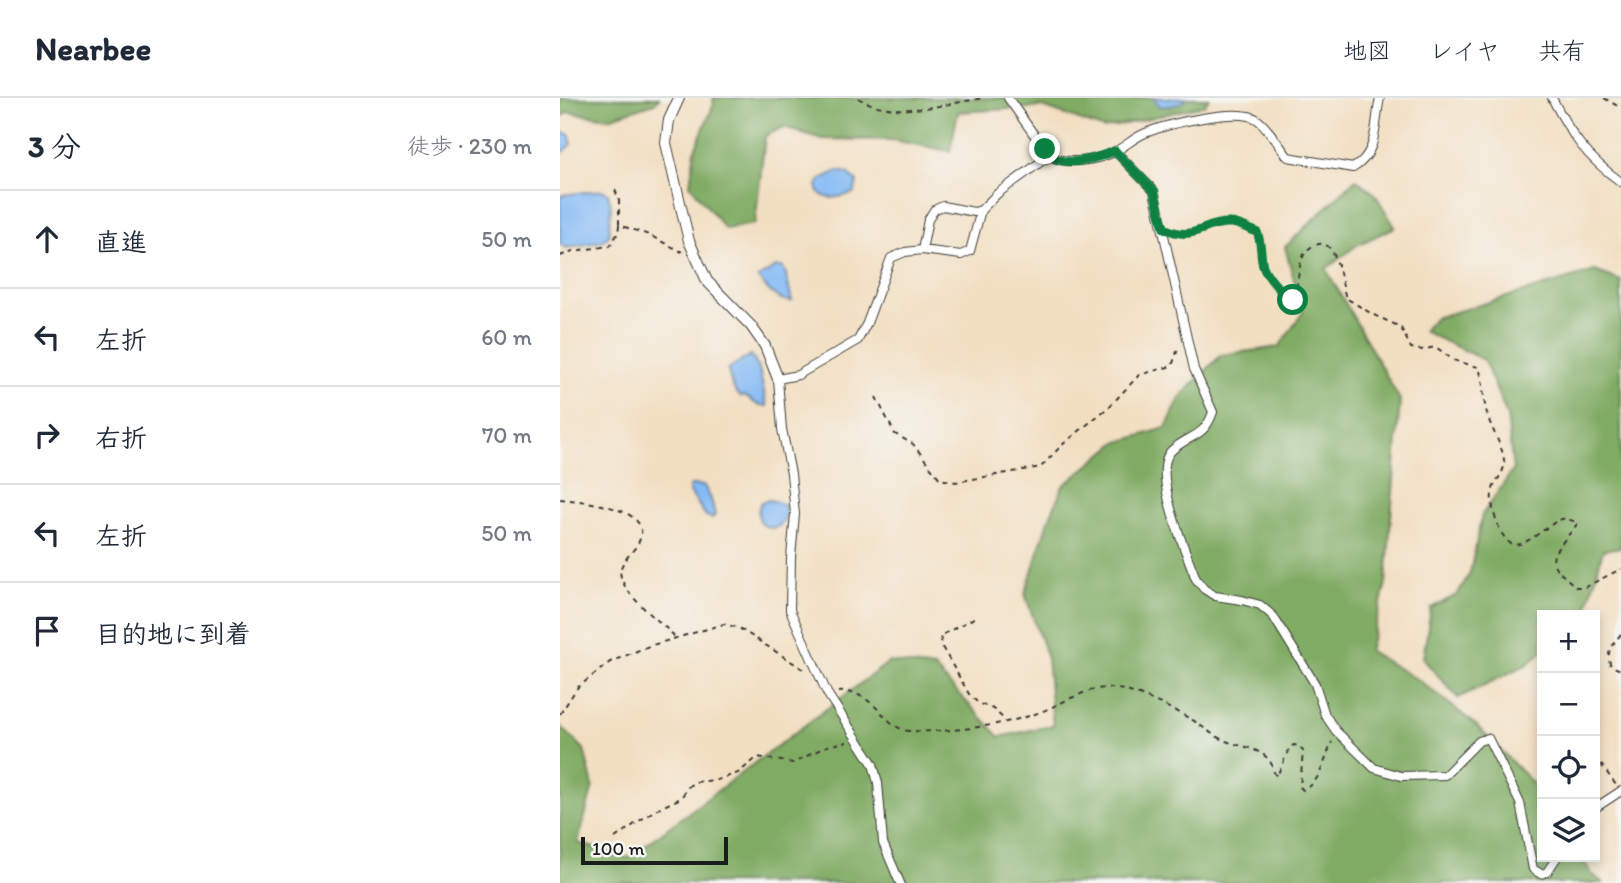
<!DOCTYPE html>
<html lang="ja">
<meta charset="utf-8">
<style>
body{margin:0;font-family:Itim,"Klee One",sans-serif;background:#f6f6f7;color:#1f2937}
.controls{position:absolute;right:21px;bottom:21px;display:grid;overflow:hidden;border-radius:0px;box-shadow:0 4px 10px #0003}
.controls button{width:63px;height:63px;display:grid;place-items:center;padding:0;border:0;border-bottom:2px solid #e0e1e3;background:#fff;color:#1f2937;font:35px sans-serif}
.scale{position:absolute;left:21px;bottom:18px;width:147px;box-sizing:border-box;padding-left:7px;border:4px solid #1c1c1c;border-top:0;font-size:19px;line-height:24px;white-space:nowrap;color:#1c1c1c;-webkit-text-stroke:5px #f6f6f2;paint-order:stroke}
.stop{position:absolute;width:21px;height:21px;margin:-16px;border:5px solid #0b8043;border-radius:50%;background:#fff}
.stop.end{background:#0b8043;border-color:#fff;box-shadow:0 2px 7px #0008}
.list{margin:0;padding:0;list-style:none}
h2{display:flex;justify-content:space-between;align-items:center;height:91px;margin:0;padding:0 28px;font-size:30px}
h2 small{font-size:23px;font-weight:400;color:#747a83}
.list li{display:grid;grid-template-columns:46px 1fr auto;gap:21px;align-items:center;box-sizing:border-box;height:98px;padding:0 28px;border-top:2px solid #e0e1e3}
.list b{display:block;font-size:26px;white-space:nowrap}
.list em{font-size:23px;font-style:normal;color:#747a83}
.icon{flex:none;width:38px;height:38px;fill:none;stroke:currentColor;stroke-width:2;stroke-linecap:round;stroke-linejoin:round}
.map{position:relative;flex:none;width:1061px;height:785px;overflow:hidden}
header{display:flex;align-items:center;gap:42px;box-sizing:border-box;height:98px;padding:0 35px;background:#fff;border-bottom:2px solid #e0e1e3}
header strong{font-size:33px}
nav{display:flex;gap:38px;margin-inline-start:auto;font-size:24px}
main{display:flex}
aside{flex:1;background:#fff}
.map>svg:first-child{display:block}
.forest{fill:#80ab63;stroke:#4e6440;stroke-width:2}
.water{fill:#84baf4;stroke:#506b88;stroke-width:2}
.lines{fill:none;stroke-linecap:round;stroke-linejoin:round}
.minor-casing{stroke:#3c3935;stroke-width:10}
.tertiary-casing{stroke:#3c3935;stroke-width:12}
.path{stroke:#3c3935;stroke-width:2;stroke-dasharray:5 5;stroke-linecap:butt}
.minor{stroke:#fff;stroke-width:8}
.tertiary{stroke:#fff;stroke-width:10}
.route{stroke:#0b8043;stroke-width:9}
</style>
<header>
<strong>Nearbee</strong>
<nav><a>地図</a><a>レイヤ</a><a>共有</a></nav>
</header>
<main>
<aside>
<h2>3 分<small>徒歩 · 230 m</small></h2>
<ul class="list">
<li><svg class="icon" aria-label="ahead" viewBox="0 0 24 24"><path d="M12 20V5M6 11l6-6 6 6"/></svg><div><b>直進</b></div><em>50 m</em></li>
<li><svg class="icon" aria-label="left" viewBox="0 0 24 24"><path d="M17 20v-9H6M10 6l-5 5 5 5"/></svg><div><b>左折</b></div><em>60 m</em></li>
<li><svg class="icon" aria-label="right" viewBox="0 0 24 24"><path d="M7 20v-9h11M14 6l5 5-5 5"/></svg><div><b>右折</b></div><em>70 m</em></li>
<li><svg class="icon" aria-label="left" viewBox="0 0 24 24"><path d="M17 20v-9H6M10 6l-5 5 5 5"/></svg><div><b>左折</b></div><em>50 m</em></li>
<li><svg class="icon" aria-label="arrive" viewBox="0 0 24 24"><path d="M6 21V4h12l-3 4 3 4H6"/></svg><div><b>目的地に到着</b></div></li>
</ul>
</aside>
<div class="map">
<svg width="1061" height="785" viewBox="0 0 1061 785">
<rect width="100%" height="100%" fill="#f6f6f2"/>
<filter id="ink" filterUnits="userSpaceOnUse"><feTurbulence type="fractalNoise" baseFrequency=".0143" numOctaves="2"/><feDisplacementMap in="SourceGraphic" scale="14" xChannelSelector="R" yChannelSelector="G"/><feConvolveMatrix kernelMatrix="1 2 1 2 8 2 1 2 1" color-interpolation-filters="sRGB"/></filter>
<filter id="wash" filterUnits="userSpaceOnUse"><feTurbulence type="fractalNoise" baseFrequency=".00686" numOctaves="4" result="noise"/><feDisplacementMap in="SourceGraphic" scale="28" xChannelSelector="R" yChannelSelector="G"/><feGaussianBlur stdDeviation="1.57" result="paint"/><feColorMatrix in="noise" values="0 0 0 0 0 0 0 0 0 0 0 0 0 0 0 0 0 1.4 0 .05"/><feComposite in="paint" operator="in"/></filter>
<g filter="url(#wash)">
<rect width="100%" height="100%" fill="#f2dfc2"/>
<!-- forest -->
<path class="forest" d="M0 0H99L95 5 49 20 7 14 0 21Z
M153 0H649L644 7 544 31 483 9 398 14 390 53 332 42 261 41 224 29 205 38 195 126 165 131 130 87 135 51 154 6Z
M796 81 815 96 835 129 797 147 766 171 840 302 826 485 809 553 860 583 916 627 982 695V759H1021L1031 775 1043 785H0V628L24 651 33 688 18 745 68 760 329 564 374 570 440 639 493 627 487 560 465 496 487 426 503 388 556 345 606 330 621 298 661 257 719 249 743 214 725 149Z
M1035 173 1061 183V449L1043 452 1025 517H982V553L968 566 898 600 863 561 871 510 897 497 910 475 922 417 953 372 947 318 924 262 863 233 875 220Z"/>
<!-- water -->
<path class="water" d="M593 0H627C621 7 609 9 600 8Z
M0 33 10 37 12 46 0 57Z
M278 73 288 75 297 84 294 95C281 99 259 106 257 87L263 80Z
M42 92 48 95 51 107 49 138 42 143 6 150 0 146V101L2 97Z
M216 169H222L225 173 232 203C219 204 206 191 198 180Z
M191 257 199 271 207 308C196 309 194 303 186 299 184 298 182 299 180 298 173 294 169 279 168 271Z
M133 387 144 388 151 401 155 417 152 420 146 418 129 393V389Z
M210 402 224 406C234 440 187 436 201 404Z"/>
</g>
<g filter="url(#ink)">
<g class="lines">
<defs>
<path id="minor" d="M448 0 489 58C508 67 537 63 556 53 567 47 576 38 588 34 608 26 681 8 698 22 709 31 719 47 728 59L793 70C819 55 814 26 820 0
M992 0C1011 37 1026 59 1061 84
M555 53 594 93 634 271 653 314C644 341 629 336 611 353 590 373 627 456 636 481L644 491 655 498 682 502 700 507 713 518 755 586 765 617 776 633 814 670 841 678 885 677 919 643 928 640 960 705 973 771 981 776 987 774 997 759
M362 152 401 157 410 153 421 112
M1035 710 1061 693
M340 785 323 745 318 685 313 666 267 595 230 512 231 459 235 416 231 376 222 331 218 281 238 277 298 242 307 225 331 160 345 154 362 152 368 122 374 112 383 108 414 114 421 112 438 95 489 58"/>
<path id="tertiary" d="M119 0 109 22 106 45 129 143 147 183 191 228 205 248 218 281"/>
</defs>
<!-- minor casing -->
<use href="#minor" class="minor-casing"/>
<!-- tertiary casing -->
<use href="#tertiary" class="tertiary-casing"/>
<!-- path -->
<path class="path" d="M298 0C337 22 382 6 424 0
M1044 0 1061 10
M55 92 59 101V126
M614 134 626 137 669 125 697 134C702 145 700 157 703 168 707 179 723 196 733 202 739 188 737 172 743 159 745 153 752 147 759 146 778 143 781 186 786 200L812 216 836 227 841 230 851 250 860 252 876 249 893 262 918 269C925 282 922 297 926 311 929 329 942 345 944 362 946 374 936 381 933 391 928 404 939 438 950 445 963 454 989 424 1002 421 1007 420 1013 423 1018 425L994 455 993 464 997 472 1016 489H1025L1061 471
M0 158 13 153 50 148 58 135 59 127 89 137 122 154
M316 299 335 336 353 346 380 381 396 384 481 369 502 347 550 308 579 277 612 268 619 248
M0 401C23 403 100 410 77 447 71 457 57 466 61 479 67 501 100 522 115 539
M414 520 380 538 382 549 409 596 418 605 433 611 445 622
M1061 536C1052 547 1045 554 1051 568L1061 572
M278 594C316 591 324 631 349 633 387 635 440 628 475 616 499 608 525 589 550 590 572 591 610 610 629 620 640 626 649 635 661 641 680 650 711 649 714 675L717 678 730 649 734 647 739 648 743 653 740 689 743 692C760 686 765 660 772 644
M0 616 17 590 50 564 89 548 164 526 179 530 246 573
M1035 658 1056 687
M55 740 95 712 121 700 128 689 134 684 157 682 178 675 198 659 233 665 267 648 287 644"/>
<!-- minor -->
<use href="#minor" class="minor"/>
<!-- tertiary -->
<use href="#tertiary" class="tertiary"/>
</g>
</g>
<g class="lines" filter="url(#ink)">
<!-- route -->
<path class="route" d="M485 51C498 73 535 61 555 53L594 93 604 130C636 145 642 124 670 125 679 125 688 131 697 134 702 145 700 157 703 168 707 179 723 197 733 202"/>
</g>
</svg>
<div class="controls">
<button>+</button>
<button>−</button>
<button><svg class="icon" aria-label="locate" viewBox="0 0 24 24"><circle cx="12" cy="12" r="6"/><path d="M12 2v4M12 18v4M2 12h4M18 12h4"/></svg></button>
<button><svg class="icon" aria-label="layers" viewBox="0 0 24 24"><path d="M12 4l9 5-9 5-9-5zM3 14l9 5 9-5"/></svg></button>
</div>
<div class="scale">100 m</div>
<div class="stop" style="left:733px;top:202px"></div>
<div class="stop end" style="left:485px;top:51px"></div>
</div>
</main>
